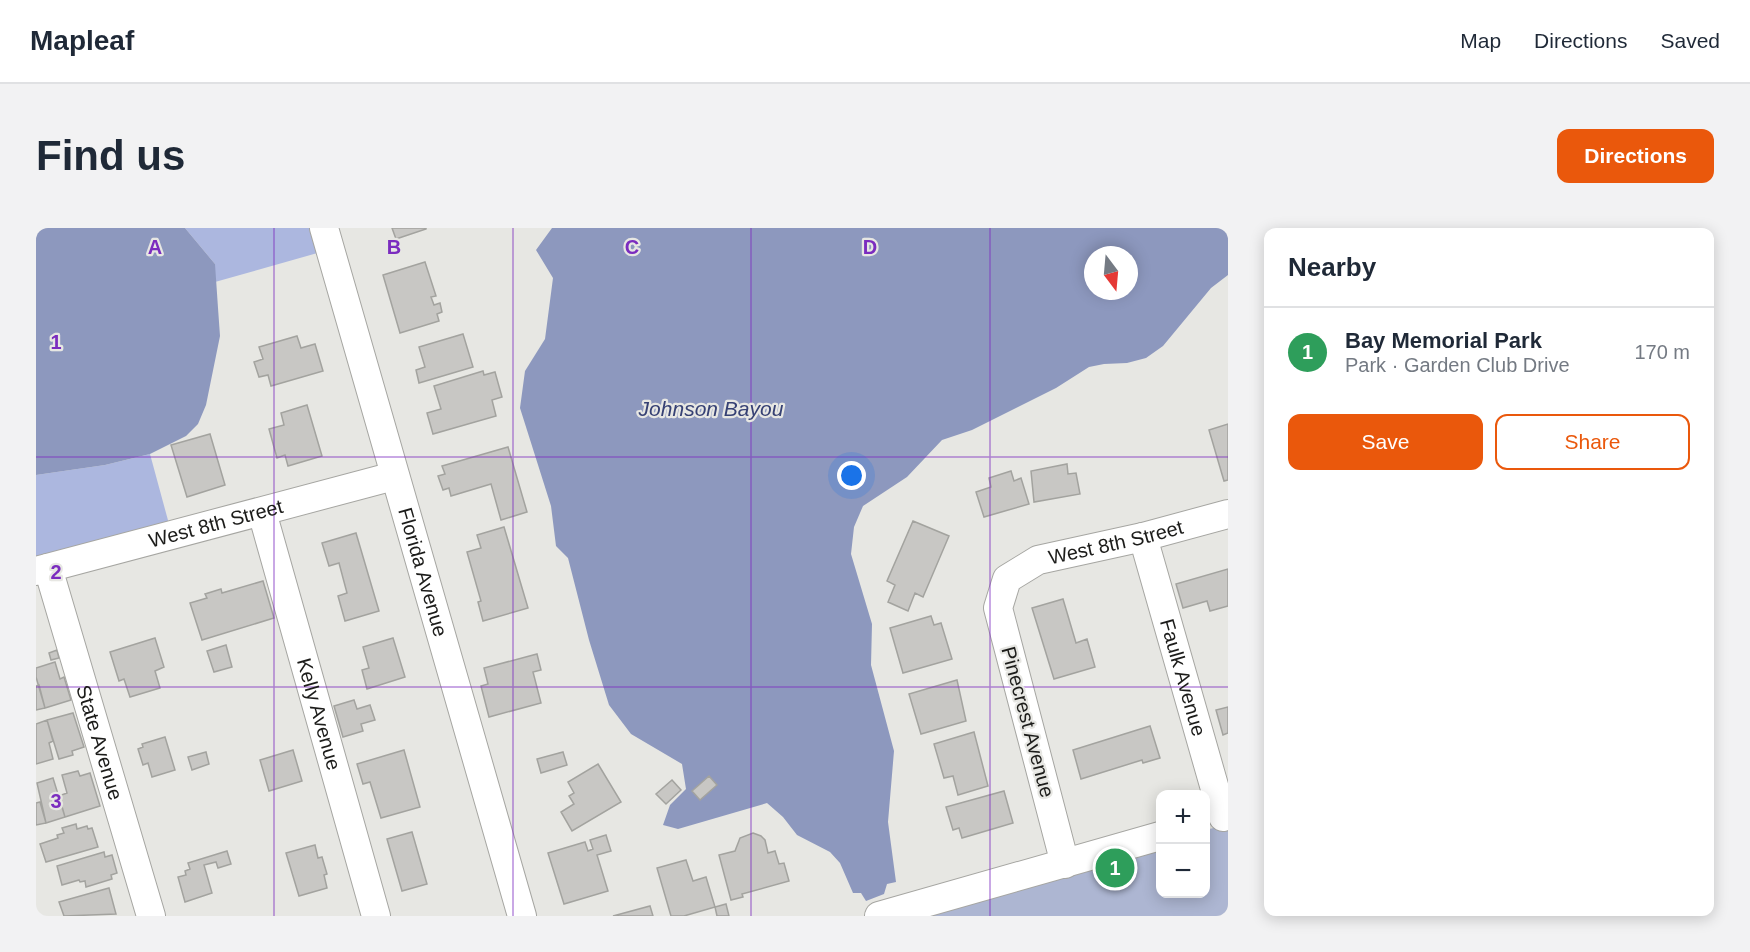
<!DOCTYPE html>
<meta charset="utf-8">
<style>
body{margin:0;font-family:Helvetica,sans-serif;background:#f2f2f3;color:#1f2937}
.controls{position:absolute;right:18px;bottom:18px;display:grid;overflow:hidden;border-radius:12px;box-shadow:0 3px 15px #0003}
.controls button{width:54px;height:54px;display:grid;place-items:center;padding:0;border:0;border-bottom:2px solid #e0e1e3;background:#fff;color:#1f2937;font:30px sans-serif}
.compass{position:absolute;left:1048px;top:18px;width:54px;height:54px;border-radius:50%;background:#fff;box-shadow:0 3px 15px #0003;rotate:164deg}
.you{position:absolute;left:816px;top:248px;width:21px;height:21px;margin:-15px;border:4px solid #fff;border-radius:50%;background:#1a73e8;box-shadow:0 0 0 9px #1a73e833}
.badge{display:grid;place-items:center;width:39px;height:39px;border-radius:50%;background:#ea580c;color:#fff;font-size:20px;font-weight:700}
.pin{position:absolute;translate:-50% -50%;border:3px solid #fff;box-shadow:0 2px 6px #0006}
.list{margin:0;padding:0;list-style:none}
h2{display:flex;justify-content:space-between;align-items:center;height:78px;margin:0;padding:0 24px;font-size:26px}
h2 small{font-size:20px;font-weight:400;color:#747a83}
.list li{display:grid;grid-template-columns:39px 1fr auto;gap:18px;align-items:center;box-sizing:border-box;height:90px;padding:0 24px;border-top:2px solid #e0e1e3}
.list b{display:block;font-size:22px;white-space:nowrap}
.list p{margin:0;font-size:20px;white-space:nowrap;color:#747a83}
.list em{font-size:20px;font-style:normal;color:#747a83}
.actions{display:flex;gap:12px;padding:18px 24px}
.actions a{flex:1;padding:14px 0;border:2px solid #ea580c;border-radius:12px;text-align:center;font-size:21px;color:#ea580c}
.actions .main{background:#ea580c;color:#fff}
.map{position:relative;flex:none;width:1192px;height:688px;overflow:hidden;border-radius:12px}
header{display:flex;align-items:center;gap:36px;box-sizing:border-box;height:84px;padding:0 30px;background:#fff;border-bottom:2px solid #e0e1e3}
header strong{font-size:28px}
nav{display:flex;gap:33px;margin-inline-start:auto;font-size:21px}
.intro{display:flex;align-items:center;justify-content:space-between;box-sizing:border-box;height:144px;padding:0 36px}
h1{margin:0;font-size:42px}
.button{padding:15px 27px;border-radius:12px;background:#ea580c;color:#fff;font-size:21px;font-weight:700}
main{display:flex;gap:36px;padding:0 36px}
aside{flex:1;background:#fff;border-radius:12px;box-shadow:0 3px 15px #0003}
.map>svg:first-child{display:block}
.green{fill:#adb6d2}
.forest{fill:#acb7df}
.water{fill:#8d98be;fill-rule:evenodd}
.building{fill:#c8c7c4;stroke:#a3a39f;stroke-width:1.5}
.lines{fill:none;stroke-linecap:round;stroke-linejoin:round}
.minor-casing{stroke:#a6a6a2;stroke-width:30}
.minor{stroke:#fff;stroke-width:28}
.grid{fill:none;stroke:#7b2cbf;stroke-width:1.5;stroke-opacity:0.55}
.labels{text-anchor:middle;stroke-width:4.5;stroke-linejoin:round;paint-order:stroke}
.street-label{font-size:20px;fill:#1c1c1a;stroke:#e7e7e3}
.water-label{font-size:21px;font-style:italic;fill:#364174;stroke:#e7e7e3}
.grid-label{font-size:20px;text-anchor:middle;font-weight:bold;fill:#7b2cbf;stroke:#e7e7e3;stroke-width:4.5;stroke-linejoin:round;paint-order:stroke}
</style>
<header>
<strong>Mapleaf</strong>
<nav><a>Map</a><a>Directions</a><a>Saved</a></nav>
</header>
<div class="intro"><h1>Find us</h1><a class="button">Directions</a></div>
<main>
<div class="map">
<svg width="1192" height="688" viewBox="0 0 1192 688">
<rect width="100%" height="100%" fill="#e7e7e3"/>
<!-- green -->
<path class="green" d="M1192 596V688H860L1124 615V666H1170V602Z"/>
<!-- forest -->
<path class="forest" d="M149 0H278L285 24 179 54V36Z
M114 226 133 296 0 333V247L69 237Z"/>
<!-- water -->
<path class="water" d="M0 0H149L179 36 182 80 184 108 170 177 162 196 150 208 114 226 69 237 0 247Z
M516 0H1192V47L1175 60 1127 118 1110 130 1091 135 1068 136 1053 139 1020 160 936 202 906 212 871 249 827 278 818 299 815 326 836 396 835 437 858 523 852 594 860 654 851 656 848 666 830 673 825 665H817L804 635 794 624 761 607 747 589 731 575 642 601 627 597 634 577 650 561 646 536 595 506 573 477 553 412 532 330 520 318 515 278 484 180 489 143 509 111 517 50 500 22ZM1057 27H1093V63H1057Z"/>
<!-- building -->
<path class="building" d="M356 0H390V1L360 11Z
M389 34 400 68 395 69 398 77 404 75 406 84 401 86 403 93 364 105 347 47Z
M427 106 437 139 383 155 380 142 389 139 383 119Z
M261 108 265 120 279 116 287 143 235 158 232 147 223 149 218 134 227 131 223 119Z
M447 143 448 147 459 144 466 169 456 172 460 188 397 206 391 185 405 181 398 158Z
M271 177 286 228 252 238 249 227 241 230 233 201 248 197 245 185Z
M1192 196V252L1188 253 1173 202Z
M174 206 189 257 151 269 135 217Z
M472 219 491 284 465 292 455 256 415 268 413 260 407 262 402 248 409 246 406 238Z
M1031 236 1032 246 1040 245 1044 266 998 274 995 243Z
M975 243 978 253 985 250 993 276 948 289 940 264 955 259 953 250Z
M877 293 913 308 887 369 879 365 872 383 852 374 859 357 851 353Z
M468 299 492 380 447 393 442 374 445 373 431 324 445 320 441 307Z
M320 305 343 383 309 393 302 368 311 365 303 335 293 338 286 315Z
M1192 341V378L1174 383 1171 373 1147 380 1140 356Z
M227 353 238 390 166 412 154 375 171 370 169 366 185 361 186 365Z
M1027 371 1040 415 1051 411 1059 439 1018 451 996 380Z
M895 388 898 397 905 395 916 431 867 445 854 400Z
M119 410 128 439 119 443 124 460 94 469 88 451 83 453 74 424Z
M357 410 369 449 331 461 326 442 333 440 327 419Z
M190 417 196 439 178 444 171 423Z
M21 422 23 430 15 432 13 425Z
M501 426 505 442 497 444 505 475 453 489 445 458 452 456 448 440Z
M19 434 24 451 28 449 35 472 9 480 0 449V440Z
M921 452 930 493 885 506 873 466Z
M3 457 9 480 0 482V458Z
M318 472 321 481 334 477 339 492 325 496 327 503 307 509 298 478Z
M1192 479V505L1187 507 1180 482Z
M37 485 48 519 36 523 37 527 23 531 11 492Z
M11 492 17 513 13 515 17 531 0 536V496Z
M1114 498 1124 530 1107 535 1106 532 1045 551 1037 522Z
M938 504 952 558 922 567 917 548 908 550 898 516Z
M129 509 139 542 116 549 112 535 107 537 102 521 107 519 106 516Z
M257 522 266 553 233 563 224 532Z
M368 522 384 579 345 590 334 554 327 556 321 536Z
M170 524 173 536 156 542 152 529Z
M527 524 531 537 505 545 501 531Z
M562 536 585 574 536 603 525 584 538 576 533 568 538 565 532 554Z
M42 543 44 548 54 545 64 578 29 589 23 568 31 565 26 547Z
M673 548 681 557 664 572 656 563Z
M17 550 29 589 10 595 1 555Z
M636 552 645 562 630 576 620 566Z
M968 563 977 595 926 610 923 600 917 602 910 579Z
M4 574 10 595 0 597V575Z
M40 596 41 601 51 598 52 601 56 600 62 619 10 634 4 616 22 610 21 607 28 605 26 600Z
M376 604 391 656 366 663 351 611Z
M717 605 725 608 729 612 732 625 739 623 743 636 748 635 753 653 706 666 707 669 695 672 683 627 699 623 704 610Z
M570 607 575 623 561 627 572 663 528 676 512 625 549 614 552 623 557 621 554 612Z
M279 617 282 630 286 629 291 646 288 647 291 660 263 668 250 625Z
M191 623 195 636 182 640 180 634 168 637 176 665 149 674 142 649 150 647 149 643 154 641 152 635Z
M68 624 69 629 76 627 81 645 75 647 76 651 50 659 49 653 44 654 43 652 26 657 21 638Z
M650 632 657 653 670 649 679 679 648 688H635L621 640Z
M73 660 80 686 28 688 23 674Z
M690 676 693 688H681L679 679Z
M614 678 617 688H577Z"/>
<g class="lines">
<defs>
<g id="minor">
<path id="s1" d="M288 0 486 688"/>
<path id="s2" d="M226 284 340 688"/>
<path id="s3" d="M1107 309 1187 589"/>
<path id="s4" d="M12 340 115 688"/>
<path id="s5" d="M0 343 358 248"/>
<path id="s6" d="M1029 636 962 380 971 351 1002 332 1107 309 1192 286"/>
<path d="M843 688 1124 608"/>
</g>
</defs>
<!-- minor casing -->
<use href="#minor" class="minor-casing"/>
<!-- minor -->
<use href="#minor" class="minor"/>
</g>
<!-- grid -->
<path class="grid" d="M238 0V688M477 0V688M715 0V688M954 0V688M0 229H1192M0 459H1192"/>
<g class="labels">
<!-- street labels -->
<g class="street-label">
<text dy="7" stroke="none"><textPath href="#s5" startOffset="186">West 8th Street</textPath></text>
<text dy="7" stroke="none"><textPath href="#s6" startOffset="411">West 8th Street</textPath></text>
<text dy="7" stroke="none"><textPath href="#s1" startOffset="358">Florida Avenue</textPath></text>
<text dy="7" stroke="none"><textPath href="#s3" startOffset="146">Faulk Avenue</textPath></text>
<text dy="7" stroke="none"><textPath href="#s2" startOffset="210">Kelly Avenue</textPath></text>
<text transform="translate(992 494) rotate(75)" y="7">Pinecrest Avenue</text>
<text dy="7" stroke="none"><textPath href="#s4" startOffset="182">State Avenue</textPath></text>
</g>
<!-- water labels -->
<g class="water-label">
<text x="675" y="188">Johnson Bayou</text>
</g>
</g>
<g class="grid-label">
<text x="119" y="26">A</text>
<text x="358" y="26">B</text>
<text x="596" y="26">C</text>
<text x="834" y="26">D</text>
<text x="20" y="121">1</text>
<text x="20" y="351">2</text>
<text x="20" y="580">3</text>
</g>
</svg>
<div class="controls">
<button>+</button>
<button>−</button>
</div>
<svg class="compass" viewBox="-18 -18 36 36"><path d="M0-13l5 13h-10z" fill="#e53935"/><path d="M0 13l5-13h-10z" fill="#747a83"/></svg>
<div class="you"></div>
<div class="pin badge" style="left:1079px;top:640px;background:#2e9e5b">1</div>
</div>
<aside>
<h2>Nearby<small></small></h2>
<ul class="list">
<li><span class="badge" style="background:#2e9e5b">1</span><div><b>Bay Memorial Park</b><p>Park · Garden Club Drive</p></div><em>170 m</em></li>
</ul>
<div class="actions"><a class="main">Save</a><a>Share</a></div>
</aside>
</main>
